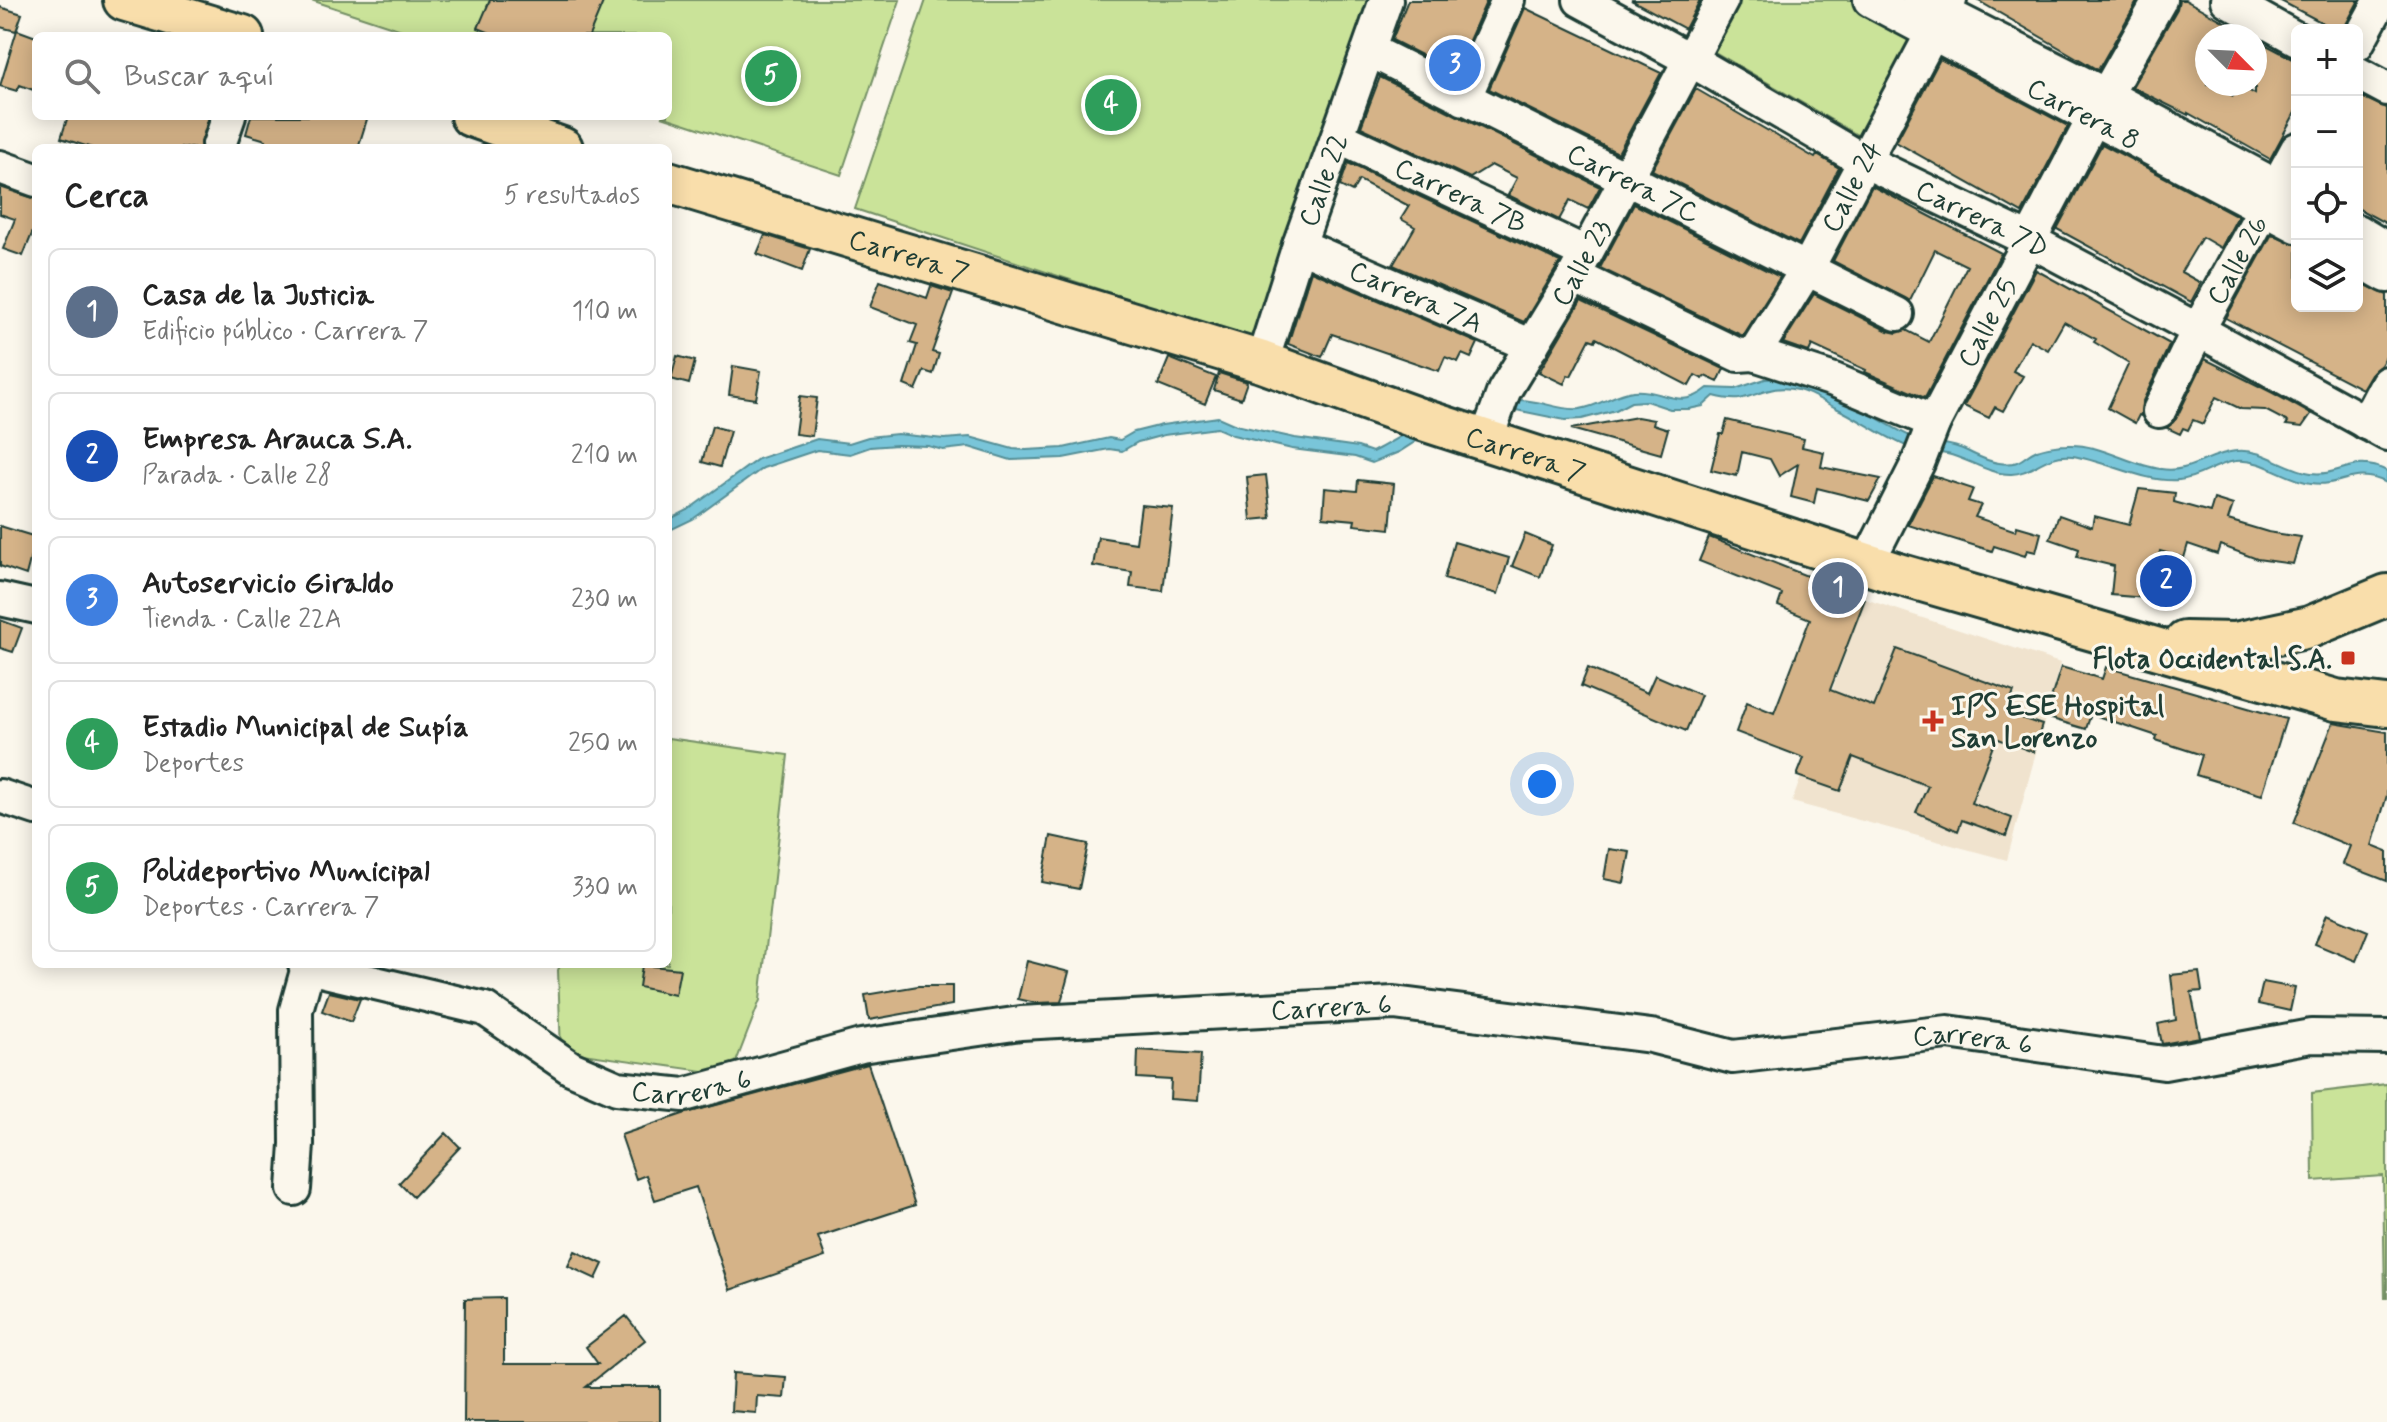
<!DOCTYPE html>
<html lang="es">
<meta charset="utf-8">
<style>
body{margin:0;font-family:Mynerve,sans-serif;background:#f2f2f2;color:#222}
.controls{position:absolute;right:24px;top:24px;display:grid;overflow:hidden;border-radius:12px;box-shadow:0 4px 20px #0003}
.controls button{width:72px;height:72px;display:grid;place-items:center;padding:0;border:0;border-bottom:2px solid #e0e0e0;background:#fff;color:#222;font:40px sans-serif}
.compass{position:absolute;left:2195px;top:24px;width:72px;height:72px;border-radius:50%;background:#fff;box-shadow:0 4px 20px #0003;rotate:114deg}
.you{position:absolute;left:1542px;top:784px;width:28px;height:28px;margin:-20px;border:6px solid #fff;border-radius:50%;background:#1a73e8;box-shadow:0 0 0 12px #1a73e833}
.badge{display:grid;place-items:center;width:52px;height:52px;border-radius:50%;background:#db2777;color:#fff;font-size:26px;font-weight:700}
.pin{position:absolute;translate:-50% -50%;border:4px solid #fff;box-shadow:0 2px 8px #0006}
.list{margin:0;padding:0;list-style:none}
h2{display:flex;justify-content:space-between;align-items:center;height:104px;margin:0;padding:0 32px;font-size:34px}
h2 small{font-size:26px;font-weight:400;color:#767676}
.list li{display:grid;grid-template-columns:52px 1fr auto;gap:24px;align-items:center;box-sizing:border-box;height:128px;margin:0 16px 16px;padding:0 16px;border:2px solid #e0e0e0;border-radius:12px}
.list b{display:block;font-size:30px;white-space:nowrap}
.list p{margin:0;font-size:26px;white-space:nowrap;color:#767676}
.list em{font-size:26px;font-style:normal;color:#767676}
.icon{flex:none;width:44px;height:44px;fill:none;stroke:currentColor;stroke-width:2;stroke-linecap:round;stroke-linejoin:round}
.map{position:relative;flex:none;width:2387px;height:1422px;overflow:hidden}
.search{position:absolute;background:#fff;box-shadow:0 4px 20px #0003;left:32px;top:32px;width:640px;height:88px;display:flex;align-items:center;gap:20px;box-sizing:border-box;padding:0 28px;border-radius:12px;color:#767676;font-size:30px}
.panel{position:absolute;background:#fff;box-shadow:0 4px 20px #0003;left:32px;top:144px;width:640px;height:824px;border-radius:12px}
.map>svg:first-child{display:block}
.built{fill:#f0e3ce}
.green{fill:#cae399;stroke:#749066;stroke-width:2}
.water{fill:#79c5d9;stroke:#558f97;stroke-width:2}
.building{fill:#d5b388;stroke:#1f3d34;stroke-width:2}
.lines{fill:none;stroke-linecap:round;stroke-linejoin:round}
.minor-casing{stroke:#1f3d34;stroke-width:38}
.major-casing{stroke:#1f3d34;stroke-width:46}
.minor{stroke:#fbf7ec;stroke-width:32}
.major{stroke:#f9deab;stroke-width:40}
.poi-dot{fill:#c8321e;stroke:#fbf7ec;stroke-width:3}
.labels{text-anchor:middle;stroke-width:6;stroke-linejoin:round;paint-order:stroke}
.street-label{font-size:28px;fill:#1f3d34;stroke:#fbf7ec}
.poi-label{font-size:28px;font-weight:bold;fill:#1f3d34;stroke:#fbf7ec;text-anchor:end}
</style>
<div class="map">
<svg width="2387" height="1422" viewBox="0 0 2387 1422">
<rect width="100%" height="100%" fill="#fbf7ec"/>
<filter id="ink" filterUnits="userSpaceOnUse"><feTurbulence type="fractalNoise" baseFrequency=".0125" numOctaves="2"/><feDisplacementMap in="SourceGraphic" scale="16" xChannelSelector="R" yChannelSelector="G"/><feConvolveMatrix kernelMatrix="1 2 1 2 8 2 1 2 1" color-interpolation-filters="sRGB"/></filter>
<g filter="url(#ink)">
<!-- built -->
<path class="built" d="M1865 599 2060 663 2007 860 1792 802Z"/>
<!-- green -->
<path class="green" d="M311 0H900L841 175 662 116H668V36H420Z
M926 0H1367L1253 340 855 209Z
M1736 0H1851L1916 37 1864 139 1708 48Z
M668 738 788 755 760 1000 731 1075 561 1051 558 970 561 964H668Z
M2387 1084V1298H2385L2383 1176 2313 1181 2312 1093Z"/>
<!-- water -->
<path class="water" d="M1781 378C1826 379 1872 419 1912 437 1928 443 1944 442 1960 448 1971 452 1986 462 1999 463 2022 466 2021 457 2037 450 2045 447 2059 445 2067 445 2100 443 2129 465 2161 469 2188 474 2210 453 2236 451 2263 448 2285 469 2311 473 2340 477 2354 454 2387 471V483C2353 466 2342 488 2311 483 2286 480 2262 458 2236 461 2216 463 2199 479 2179 480 2144 483 2107 461 2072 456 2045 453 2031 475 2010 474 1988 474 1969 459 1947 454 1935 452 1923 452 1911 448 1885 438 1861 420 1836 408 1823 402 1812 393 1798 390 1771 384 1761 395 1739 399 1731 400 1722 398 1714 396L1703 406 1689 409H1670L1646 401 1631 402 1616 410 1582 419 1565 420 1516 410 1491 422 1429 433 1399 452 1372 463 1355 457 1292 449 1233 435 1217 428 1164 435 1138 442 1122 451 1109 449 1063 458 1011 460 969 447 943 450 928 446 897 445 870 447 850 454 817 450 763 468 693 519 668 531V520L688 510 758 459 817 439 849 443 868 437 897 434 944 439 970 437 1013 449 1026 450 1063 448 1109 438 1120 440 1134 432 1162 425 1218 417 1236 425 1295 438 1358 447 1372 452C1390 444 1429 417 1443 415 1459 412 1476 417 1492 412 1501 410 1510 400 1520 400 1540 400 1560 411 1580 409 1600 406 1615 393 1633 391 1663 388 1679 412 1708 388L1735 389 1765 379Z"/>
<!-- building -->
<path class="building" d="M490 0H604L589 36H498L478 28Z
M1408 0H1487L1455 72 1392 40Z
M1631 0H1700L1685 29Z
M1977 0H2138L2098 70Z
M2179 0H2185L2250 36H2207V84H2212L2233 96 2239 85 2255 94V39L2297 61V109L2270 159 2188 113V115L2132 87 2177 9Z
M2279 0H2359L2343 30H2336Z
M0 7 22 14 16 31 0 27Z
M1525 8 1661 73 1618 153 1489 89Z
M17 30 36 37V91L20 85 17 91 0 86Z
M1940 59 2068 126 2022 213 1896 142Z
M1380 77 1600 187 1588 209 1570 200 1559 220 1508 195 1517 178 1491 165 1470 178 1361 127Z
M1696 89 1815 158 1817 155 1839 168 1799 244 1652 170Z
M2357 95 2387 108V224L2357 208Z
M68 116H209L200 148H92L61 138Z
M251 116H368L358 148H264L266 140 246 134Z
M2102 144 2238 216 2221 248 2202 237 2181 272 2201 283 2191 302 2057 229Z
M1348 163 1560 262 1524 322 1393 265 1415 227 1401 219 1409 206 1359 180 1352 192 1340 186Z
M1872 186 2001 253 1925 398 1865 372 1866 370 1812 345 1809 352 1783 343 1814 294 1888 331 1897 333 1906 330 1929 342 1967 266 1935 250 1910 301 1833 261Z
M0 187 36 199V224L23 256 3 249 15 219 0 214Z
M1634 204 1780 277 1743 336 1600 268Z
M2272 234 2297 245V306H2357V281L2387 295V355L2381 365 2371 374 2362 389 2226 318Z
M765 235 810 249 802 271 757 254Z
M2036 270 2170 344 2142 403 2141 416 2139 415 2135 423 2108 408 2129 363 2094 342 2096 339 2064 322 2048 350 2030 340 2013 371 2023 376 2003 411 1995 407 1989 418 1964 406Z
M1311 271 1478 343 1471 358 1462 354 1458 362 1445 357 1439 371 1332 334 1322 357 1288 344Z
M880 281 927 298 931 286 953 293 932 352 939 354 933 374 924 371 916 390 904 385 917 345 910 343 917 325 870 307Z
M1581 301 1724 369 1718 382 1705 376 1703 379 1695 375 1689 386 1596 338 1595 341 1590 339 1571 376 1568 375 1564 384 1539 372Z
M677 356 695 361 689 384 671 379Z
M1169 358 1216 377 1205 404 1158 385Z
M2205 359 2273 393 2311 414 2302 427 2286 425 2288 422 2265 410 2241 409 2216 397 2203 424 2193 420 2188 430 2183 428 2180 434 2167 428 2176 419Z
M733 366 761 371 756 399 729 395Z
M1219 373 1247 382 1241 399 1214 390Z
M800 396 817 398 812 436 795 434Z
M1637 417 1654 420 1653 424 1668 429 1661 454 1571 429Z
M1727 420 1804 439 1802 447 1824 452 1821 467 1881 479 1869 501 1817 488 1814 503 1791 497 1798 464 1779 476 1770 459 1742 452 1737 476 1711 470 1720 434H1723Z
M712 426 730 431 720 467 702 462Z
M1266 475 1271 518 1251 520 1247 477Z
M1933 476 1973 489 1968 501 1981 505 1975 517 2016 531 2017 526 2041 533 2036 552 2027 550 2025 556 1994 546 1992 551 1908 525Z
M1358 480 1394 484 1390 529 1354 525 1355 520 1323 517 1325 488 1357 491Z
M2139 489 2175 493 2174 502 2210 512 2214 499 2233 505 2228 520 2268 532 2301 537 2293 564 2257 559 2220 545 2217 554 2188 544 2184 558 2160 551 2157 569 2149 567 2146 598 2111 595 2114 566 2077 557 2079 549 2050 539 2059 515 2092 527 2094 516 2129 525Z
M1141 505 1173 508 1163 591 1130 587 1132 572 1093 566 1098 537 1136 543Z
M0 526 36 537 26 575 0 566Z
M1525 534 1552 545 1540 577 1512 566Z
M1709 537 1865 599 1830 690 1874 707 1897 649 2014 692 2006 713 2042 725 2033 752 1996 738 1971 803 2012 818 2006 836 1962 820 1958 831 1916 812 1928 786 1853 757 1840 791 1797 776 1804 758 1736 732 1747 702 1774 713 1810 619 1778 606 1782 594 1699 561Z
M1454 542 1509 558 1498 594 1444 579Z
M0 620 22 628 13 652 0 648Z
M2061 667 2102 679 2106 667 2286 719 2262 795 2196 775 2202 755 2156 740 2157 736 2091 714 2086 729 2045 717Z
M1588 668 1647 693 1655 675 1701 695 1686 731 1581 686Z
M2333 723 2387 732V795L2372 846 2387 852V881L2343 864 2350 846 2294 823Z
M1051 836 1088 844 1079 889 1042 882Z
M1609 849 1630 852 1624 883 1604 879Z
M2327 914 2368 931 2356 961 2315 944Z
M1027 961 1069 972 1061 1002 1036 1003 1018 999Z
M642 965 680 969 675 995 639 987Z
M2199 972 2202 991 2191 992 2200 1037 2162 1044 2158 1024 2176 1020 2171 975Z
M2263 982 2295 988 2290 1011 2258 1004Z
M918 986H952V1005L869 1020 865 995Z
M329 992 360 999 351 1022 322 1011Z
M1138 1050 1201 1054 1198 1101 1170 1099 1171 1080 1137 1078Z
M868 1064 915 1205 818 1237 825 1257 730 1290 696 1187 655 1200 646 1175 636 1179 621 1135 683 1114Z
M446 1133 460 1147 413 1197 399 1183Z
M575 1251 603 1264 596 1279 568 1266Z
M504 1298V1364H598L586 1347 626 1316 645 1340 586 1387H660V1422H464L465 1299Z
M733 1373 786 1377 784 1398 757 1396 756 1413 731 1411Z"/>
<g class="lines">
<defs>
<g id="minor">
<path id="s1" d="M1580 0 1689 59 1864 161 2031 241 2198 330 2387 434"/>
<path id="s2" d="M1870 0 2297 226"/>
<path d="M1919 0 2106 95 2297 197"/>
<path d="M2227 0 2297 39"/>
<path d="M2357 44 2381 0"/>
<path id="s3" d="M1369 50 1897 314"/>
<path d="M2357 73 2387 89"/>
<path d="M1464 99 1508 0"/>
<path id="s4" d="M1338 137 1586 253"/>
<path d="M218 148 229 116"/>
<path d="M0 167 36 180"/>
<path d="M2357 231 2387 249"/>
<path id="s5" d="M1299 245 1532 346"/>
<path d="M2357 259 2387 276"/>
<path id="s6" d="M1574 276 1738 355 1754 354 1807 269 1950 0"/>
<path d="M1754 354 1834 380 1934 422"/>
<path id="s7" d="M1262 362 1299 245 1386 0"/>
<path id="s8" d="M2159 411 2198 330 2297 149"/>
<path d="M2366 423 2387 383"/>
<path id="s9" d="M1486 440 1504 391 1574 276 1722 0"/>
<path id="s10" d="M1867 564 1918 463 1934 422 2106 95 2160 0"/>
<path d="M0 599 36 607"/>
<path d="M0 796 36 808"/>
<path id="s11" d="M305 964 308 967 485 1009 571 1068 617 1088 684 1095 861 1046 1021 1023 1394 1003 1651 1036 1733 1057 1948 1032 2164 1063 2311 1036 2387 1037"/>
<path d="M294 1189 297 1144 296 1010 308 967"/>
</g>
<g id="major">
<path d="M124 0 243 36"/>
<path d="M471 116 562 148"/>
<path id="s12" d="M668 182 1262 362 1417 418 1898 574 2336 700 2387 706"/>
<path d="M2185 642 2235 643 2310 627 2387 595"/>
</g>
</defs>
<!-- minor casing -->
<use href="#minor" class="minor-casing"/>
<!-- major casing -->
<use href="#major" class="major-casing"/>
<!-- minor -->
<use href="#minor" class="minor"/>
<!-- major -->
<use href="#major" class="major"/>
</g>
</g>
<!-- markers -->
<g class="poi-dot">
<rect x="2340" y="650" width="16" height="16" rx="4"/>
<path d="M1929 709h8v8h8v8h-8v8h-8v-8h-8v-8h8z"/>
</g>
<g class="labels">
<!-- street labels -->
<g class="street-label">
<text dy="10" stroke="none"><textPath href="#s2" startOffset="242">Carrera 8</textPath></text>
<text dy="10" stroke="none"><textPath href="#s7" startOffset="192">Calle 22</textPath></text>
<text dy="10" stroke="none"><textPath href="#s3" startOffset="296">Carrera 7C</textPath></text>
<text dy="10" stroke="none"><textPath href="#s6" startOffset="392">Calle 24</textPath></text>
<text dy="10" stroke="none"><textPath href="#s4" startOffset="136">Carrera 7B</textPath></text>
<text dy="10" stroke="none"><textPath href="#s1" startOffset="458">Carrera 7D</textPath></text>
<text dy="10" stroke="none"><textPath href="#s12" startOffset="252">Carrera 7</textPath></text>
<text dy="10" stroke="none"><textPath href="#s8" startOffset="170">Calle 26</textPath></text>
<text dy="10" stroke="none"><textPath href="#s9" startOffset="202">Calle 23</textPath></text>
<text dy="10" stroke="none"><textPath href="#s5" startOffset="128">Carrera 7A</textPath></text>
<text dy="10" stroke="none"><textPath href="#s10" startOffset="270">Calle 25</textPath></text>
<text dy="10" stroke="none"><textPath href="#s12" startOffset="900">Carrera 7</textPath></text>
<text dy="10" stroke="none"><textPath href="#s11" startOffset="1064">Carrera 6</textPath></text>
<text dy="10" stroke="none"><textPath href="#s11" startOffset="1712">Carrera 6</textPath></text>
<text dy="10" stroke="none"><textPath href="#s11" startOffset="416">Carrera 6</textPath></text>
</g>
<!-- poi labels -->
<g class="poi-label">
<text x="2332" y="668">Flota Occidental S.A.</text>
<text x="1951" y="715" text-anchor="start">IPS ESE Hospital<tspan x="1951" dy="32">San Lorenzo</tspan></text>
</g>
</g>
</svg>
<div class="controls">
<button>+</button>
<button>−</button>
<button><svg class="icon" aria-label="locate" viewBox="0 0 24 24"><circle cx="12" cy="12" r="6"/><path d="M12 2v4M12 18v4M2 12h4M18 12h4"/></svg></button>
<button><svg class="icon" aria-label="layers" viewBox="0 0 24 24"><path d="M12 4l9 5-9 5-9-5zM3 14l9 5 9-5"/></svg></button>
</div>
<svg class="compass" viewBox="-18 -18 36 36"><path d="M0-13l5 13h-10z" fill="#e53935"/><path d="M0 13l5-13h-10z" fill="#767676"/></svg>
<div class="you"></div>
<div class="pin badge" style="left:1838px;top:588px;background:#5c6f8a">1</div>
<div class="pin badge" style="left:2166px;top:581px;background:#1a4fb4">2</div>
<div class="pin badge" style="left:1455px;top:65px;background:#3f7fe0">3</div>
<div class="pin badge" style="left:1111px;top:105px;background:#2e9e5b">4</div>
<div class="pin badge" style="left:771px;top:76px;background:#2e9e5b">5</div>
<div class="search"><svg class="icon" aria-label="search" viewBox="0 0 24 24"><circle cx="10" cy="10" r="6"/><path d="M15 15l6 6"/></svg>Buscar aquí</div>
<section class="panel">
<h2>Cerca<small>5 resultados</small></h2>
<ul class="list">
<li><span class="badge" style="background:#5c6f8a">1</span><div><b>Casa de la Justicia</b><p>Edificio público · Carrera 7</p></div><em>110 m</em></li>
<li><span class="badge" style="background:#1a4fb4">2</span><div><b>Empresa Arauca S.A.</b><p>Parada · Calle 28</p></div><em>210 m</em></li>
<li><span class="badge" style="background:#3f7fe0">3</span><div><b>Autoservicio Giraldo</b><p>Tienda · Calle 22A</p></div><em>230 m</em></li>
<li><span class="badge" style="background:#2e9e5b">4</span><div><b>Estadio Municipal de Supía</b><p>Deportes</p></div><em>250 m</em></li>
<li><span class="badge" style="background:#2e9e5b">5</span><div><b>Polideportivo Municipal</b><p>Deportes · Carrera 7</p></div><em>330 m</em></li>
</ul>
</section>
</div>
